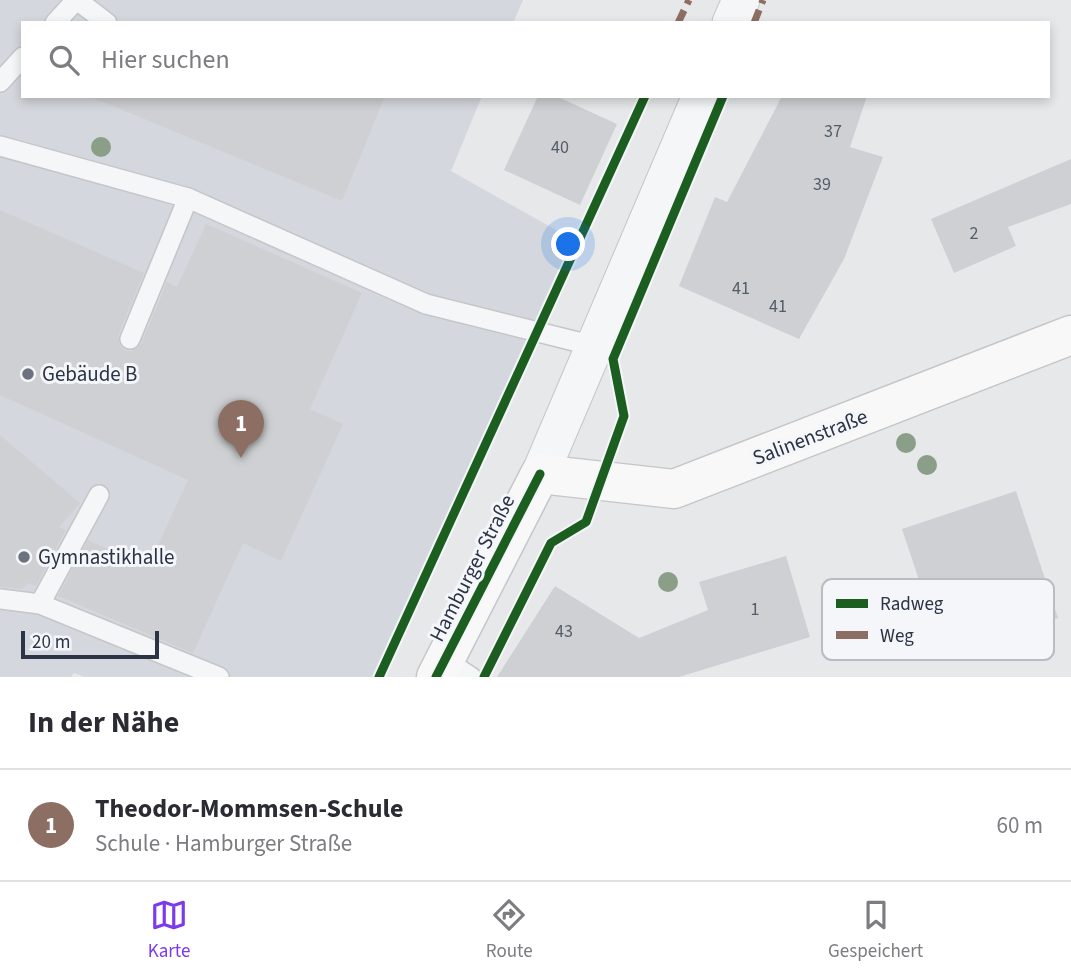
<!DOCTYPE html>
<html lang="de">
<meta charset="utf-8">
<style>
body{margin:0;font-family:"Source Sans 3",sans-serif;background:#f2f2f3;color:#2b2b33}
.scale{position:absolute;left:21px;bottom:18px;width:138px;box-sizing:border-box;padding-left:7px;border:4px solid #2b3445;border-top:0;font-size:19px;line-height:24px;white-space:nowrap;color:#2b3445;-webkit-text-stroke:5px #f4f6f9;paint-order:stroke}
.you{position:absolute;left:569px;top:245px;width:24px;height:24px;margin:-18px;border:5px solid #fff;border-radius:50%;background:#1a73e8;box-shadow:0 0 0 10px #1a73e833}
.badge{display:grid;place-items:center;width:46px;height:46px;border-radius:50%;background:#7c3aed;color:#fff;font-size:23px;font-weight:700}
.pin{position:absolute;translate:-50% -58px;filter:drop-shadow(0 2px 4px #0008)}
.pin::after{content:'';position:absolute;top:37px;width:24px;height:21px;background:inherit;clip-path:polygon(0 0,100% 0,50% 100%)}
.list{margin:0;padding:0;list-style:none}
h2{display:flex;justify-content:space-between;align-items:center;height:91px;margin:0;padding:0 28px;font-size:30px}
h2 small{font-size:23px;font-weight:400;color:#7c7c81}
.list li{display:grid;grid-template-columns:46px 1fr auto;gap:21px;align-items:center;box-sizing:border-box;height:112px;padding:0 28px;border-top:2px solid #e1e1e2}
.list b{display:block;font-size:26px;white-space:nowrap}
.list p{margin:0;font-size:23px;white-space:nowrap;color:#7c7c81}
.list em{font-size:23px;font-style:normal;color:#7c7c81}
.icon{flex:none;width:38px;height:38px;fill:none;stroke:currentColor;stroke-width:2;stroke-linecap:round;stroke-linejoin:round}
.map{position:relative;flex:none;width:1071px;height:677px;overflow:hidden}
.search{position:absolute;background:#fff;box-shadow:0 4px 10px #0003;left:21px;right:21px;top:21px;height:77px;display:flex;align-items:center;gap:18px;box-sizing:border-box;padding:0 24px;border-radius:0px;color:#7c7c81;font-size:26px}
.sheet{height:203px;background:#fff}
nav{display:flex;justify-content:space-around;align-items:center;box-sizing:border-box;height:98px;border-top:2px solid #e1e1e2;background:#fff;font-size:19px;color:#7c7c81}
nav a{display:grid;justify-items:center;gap:4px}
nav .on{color:#7c3aed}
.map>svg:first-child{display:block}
.built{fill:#d4d7dd}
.building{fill:#ced0d3}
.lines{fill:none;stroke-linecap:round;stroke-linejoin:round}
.lane-casing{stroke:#c4c6c8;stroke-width:22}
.street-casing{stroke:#c4c6c8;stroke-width:39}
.secondary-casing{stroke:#c4c6c8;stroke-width:41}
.lane{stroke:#f5f6f7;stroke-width:19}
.street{stroke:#f5f6f7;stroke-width:37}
.secondary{stroke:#f8f8f8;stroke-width:38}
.quiet{stroke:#8d6e63;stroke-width:7;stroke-dasharray:14 7;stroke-linecap:butt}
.cycleway-casing{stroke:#f4f6f9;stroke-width:13}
.cycleway{stroke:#1b5e20;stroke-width:9}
.tree{fill:#8a9e88}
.poi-dot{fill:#6c737f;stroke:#f4f6f9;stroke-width:2.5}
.labels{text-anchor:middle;stroke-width:6;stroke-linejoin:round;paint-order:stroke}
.number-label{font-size:18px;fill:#545c69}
.poi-label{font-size:21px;fill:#2b3445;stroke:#f4f6f9;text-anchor:start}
.street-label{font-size:21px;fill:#2b3445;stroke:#f4f6f9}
.key{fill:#f4f6f9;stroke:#b8bcc3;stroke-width:2}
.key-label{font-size:19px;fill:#2b3445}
</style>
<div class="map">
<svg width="1071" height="677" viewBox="0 0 1071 677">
<rect width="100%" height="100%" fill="#e6e8ea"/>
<!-- built -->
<path class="built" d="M0 0H523L513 23H23V96H482L451 171 581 244 381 677H85L74 673 71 677H0Z"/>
<!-- building -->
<path class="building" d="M89 96H385L342 201Z
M538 96H556L617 124 580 205 504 170Z
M782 96H867L850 147 883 157 844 259 799 339 679 286 715 197 727 202Z
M1071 159V204L1008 227 1016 246 954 273 931 219Z
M0 210 144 273 118 335 120 346 126 351H132L141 344 167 282 177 287 206 224 362 293 310 409 343 424 281 561 243 543 193 653 58 596 88 540 148 567 188 480 0 395Z
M0 435 80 503 59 527 66 530 36 586 28 583 22 589 0 587Z
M1016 491 1058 618 944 655 902 529Z
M786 556 810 637 679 677H497L555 586 639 638 708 610 699 582Z"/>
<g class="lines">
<defs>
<path id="lane" d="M77 0 107 23
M55 23 76 0
M0 82 23 57
M0 146 188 198 426 304 594 346
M130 339 188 198
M99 495 40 604 219 677
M0 599 40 604
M445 660 471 677"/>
<path id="street" d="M731 23 741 0
M540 474 701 96"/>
<path id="secondary" d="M436 677 540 474 674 489 1071 335"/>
</defs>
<!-- lane casing -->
<use href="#lane" class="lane-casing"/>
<!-- street casing -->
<use href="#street" class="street-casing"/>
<!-- secondary casing -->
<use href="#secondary" class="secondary-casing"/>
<!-- lane -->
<use href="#lane" class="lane"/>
<!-- street -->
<use href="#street" class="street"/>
<!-- secondary -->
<use href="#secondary" class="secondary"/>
<!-- quiet -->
<path class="quiet" d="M678 23 689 0
M754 23 763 0"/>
<defs>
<path id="cycleway" d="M379 677 645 96
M436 677 540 474
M484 677 551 543 586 522 624 416 613 359 723 96"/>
</defs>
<!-- cycleway casing -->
<use href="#cycleway" class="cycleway-casing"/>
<!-- cycleway -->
<use href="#cycleway" class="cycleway"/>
</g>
<!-- trees -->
<g class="tree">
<circle cx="101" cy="147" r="10"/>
<circle cx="906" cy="443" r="10"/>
<circle cx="927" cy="465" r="10"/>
<circle cx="668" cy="582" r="10"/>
</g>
<!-- markers -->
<g class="poi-dot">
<circle cx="28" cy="374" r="7"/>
<circle cx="24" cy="557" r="7"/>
</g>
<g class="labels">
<!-- number labels -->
<g class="number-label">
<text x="833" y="137">37</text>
<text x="560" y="153">40</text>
<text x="822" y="190">39</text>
<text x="974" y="239">2</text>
<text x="741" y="294">41</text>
<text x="778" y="312">41</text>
<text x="755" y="615">1</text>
<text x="564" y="637">43</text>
</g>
<!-- poi labels -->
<g class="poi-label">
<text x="42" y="381">Gebäude B</text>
<text x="38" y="564">Gymnastikhalle</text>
</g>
<!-- street labels -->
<g class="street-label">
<text transform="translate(810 437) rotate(-21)" y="7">Salinenstraße</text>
<text transform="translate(472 568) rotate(-63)" y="7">Hamburger Straße</text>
</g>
</g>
<!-- legend -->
<rect x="822" y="579" width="232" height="81" rx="10" class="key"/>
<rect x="836" y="599" width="32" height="9" fill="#1b5e20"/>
<rect x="836" y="631" width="32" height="8" fill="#8d6e63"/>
<g class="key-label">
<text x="880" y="610">Radweg</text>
<text x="880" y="642">Weg</text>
</g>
</svg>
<div class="scale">20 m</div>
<div class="you"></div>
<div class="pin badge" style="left:241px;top:458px;background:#8d6e63">1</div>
<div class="search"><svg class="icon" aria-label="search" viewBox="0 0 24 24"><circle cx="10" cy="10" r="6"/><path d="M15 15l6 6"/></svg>Hier suchen</div>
</div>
<section class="sheet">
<h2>In der Nähe<small></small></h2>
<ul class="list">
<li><span class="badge" style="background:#8d6e63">1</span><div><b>Theodor-Mommsen-Schule</b><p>Schule · Hamburger Straße</p></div><em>60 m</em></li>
</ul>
</section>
<nav>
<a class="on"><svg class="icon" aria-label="map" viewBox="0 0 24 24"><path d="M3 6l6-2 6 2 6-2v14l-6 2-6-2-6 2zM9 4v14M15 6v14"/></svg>Karte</a>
<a><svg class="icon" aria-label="directions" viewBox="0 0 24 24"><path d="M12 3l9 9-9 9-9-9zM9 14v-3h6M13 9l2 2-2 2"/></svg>Route</a>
<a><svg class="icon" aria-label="saved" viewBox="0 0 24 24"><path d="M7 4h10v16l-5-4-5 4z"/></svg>Gespeichert</a>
</nav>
